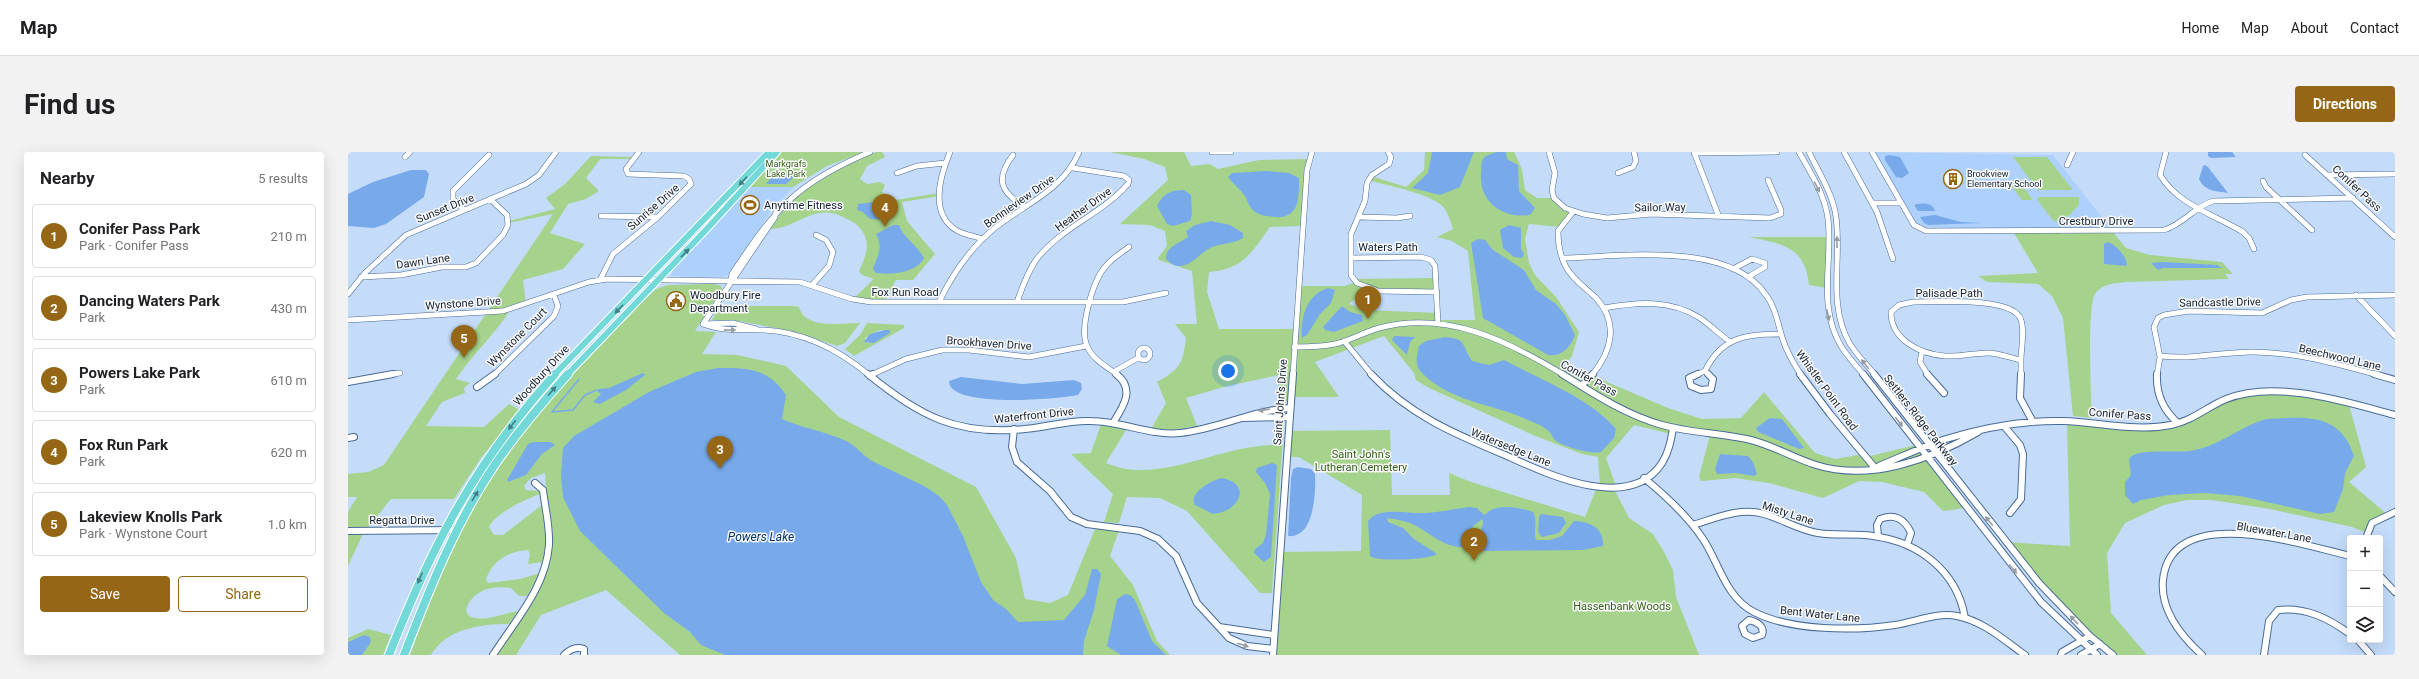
<!DOCTYPE html>
<meta charset="utf-8">
<style>
body{margin:0;font-family:Roboto,sans-serif;background:#f2f2f2;color:#202124}
.controls{position:absolute;right:12px;bottom:12px;display:grid;overflow:hidden;border-radius:4px;box-shadow:0 4px 16px #0002}
.controls button{width:36px;height:36px;display:grid;place-items:center;padding:0;border:0;border-bottom:1px solid #e0e0e0;background:#fff;color:#202124;font:20px sans-serif}
.you{position:absolute;left:880px;top:219px;width:14px;height:14px;margin:-10px;border:3px solid #fff;border-radius:50%;background:#1a73e8;box-shadow:0 0 0 6px #1a73e833}
.badge{display:grid;place-items:center;width:26px;height:26px;border-radius:50%;background:#956615;color:#fff;font-size:13px;font-weight:700}
.pin{position:absolute;translate:-50% -33px;filter:drop-shadow(0 1px 2px #0008)}
.pin::after{content:'';position:absolute;top:21px;width:14px;height:12px;background:inherit;clip-path:polygon(0 0,100% 0,50% 100%)}
.list{margin:0;padding:0;list-style:none}
h2{display:flex;justify-content:space-between;align-items:center;height:52px;margin:0;padding:0 16px;font-size:17px}
h2 small{font-size:13px;font-weight:400;color:#757577}
.list li{display:grid;grid-template-columns:26px 1fr auto;gap:12px;align-items:center;box-sizing:border-box;height:64px;margin:0 8px 8px;padding:0 8px;border:1px solid #e0e0e0;border-radius:4px}
.list b{display:block;font-size:15px;white-space:nowrap}
.list p{margin:0;font-size:13px;white-space:nowrap;color:#757577}
.list em{font-size:13px;font-style:normal;color:#757577}
.actions{display:flex;gap:8px;padding:12px 16px}
.actions a{flex:1;padding:9px 0;border:1px solid #956615;border-radius:4px;text-align:center;font-size:14px;color:#956615}
.actions .main{background:#956615;color:#fff}
.icon{flex:none;width:22px;height:22px;fill:none;stroke:currentColor;stroke-width:2;stroke-linecap:round;stroke-linejoin:round}
.map{position:relative;flex:none;width:2047px;height:503px;overflow:hidden;border-radius:4px}
header{display:flex;align-items:center;gap:24px;box-sizing:border-box;height:56px;padding:0 20px;background:#fff;border-bottom:1px solid #e0e0e0}
header strong{font-size:19px}
nav{display:flex;gap:22px;margin-inline-start:auto;font-size:14px}
.intro{display:flex;align-items:center;justify-content:space-between;box-sizing:border-box;height:96px;padding:0 24px}
h1{margin:0;font-size:28px}
.button{padding:10px 18px;border-radius:4px;background:#956615;color:#fff;font-size:14px;font-weight:700}
main{display:flex;gap:24px;padding:0 24px}
aside{flex:1;background:#fff;border-radius:4px;box-shadow:0 4px 16px #0002}
.map>svg:first-child{display:block}
.built{fill:#aed0fc}
.green{fill:#a5d38c;fill-rule:evenodd}
.water{fill:#78aaeb}
.lines{fill:none;stroke-linecap:round;stroke-linejoin:round}
.stream{stroke:#78aaeb;stroke-width:1.5}
.minor-far1-casing{stroke:#496b96;stroke-width:6}
.minor-casing{stroke:#496b96;stroke-width:8}
.major-far1-casing{stroke:#fff;stroke-width:8}
.major-casing{stroke:#fff;stroke-width:10}
.minor-far1{stroke:#fff;stroke-width:5}
.minor{stroke:#fff;stroke-width:6}
.major-far1{stroke:#72d8d8;stroke-width:6}
.major{stroke:#72d8d8;stroke-width:8}
.oneway{fill:#437d86}
.oneway2{fill:#959ca4}
.labels{text-anchor:middle;stroke-width:3;stroke-linejoin:round;paint-order:stroke}
.far-park-label{font-size:9px;fill:#345f17;stroke:#fafafa}
.far-poi-label{font-size:9px;fill:#142234;stroke:#fafafa;text-anchor:start}
.street-label{font-size:11px;fill:#142234;stroke:#fafafa}
.poi-label{font-size:11px;fill:#142234;stroke:#fafafa;text-anchor:start}
.park-label{font-size:11px;fill:#345f17;stroke:#fafafa}
.water-label{font-size:12px;font-style:italic;fill:#00336c;stroke:#fafafa}
</style>
<header>
<strong>Map</strong>
<nav><a>Home</a><a>Map</a><a>About</a><a>Contact</a></nav>
</header>
<div class="intro"><h1>Find us</h1><a class="button">Directions</a></div>
<main>
<aside>
<h2>Nearby<small>5 results</small></h2>
<ul class="list">
<li><span class="badge">1</span><div><b>Conifer Pass Park</b><p>Park · Conifer Pass</p></div><em>210 m</em></li>
<li><span class="badge">2</span><div><b>Dancing Waters Park</b><p>Park</p></div><em>430 m</em></li>
<li><span class="badge">3</span><div><b>Powers Lake Park</b><p>Park</p></div><em>610 m</em></li>
<li><span class="badge">4</span><div><b>Fox Run Park</b><p>Park</p></div><em>620 m</em></li>
<li><span class="badge">5</span><div><b>Lakeview Knolls Park</b><p>Park · Wynstone Court</p></div><em>1.0 km</em></li>
</ul>
<div class="actions"><a class="main">Save</a><a>Share</a></div>
</aside>
<div class="map">
<svg width="2047" height="503" viewBox="0 0 2047 503">
<rect width="100%" height="100%" fill="#c4dbf9"/>
<!-- built -->
<path class="built" d="M1526 0 1705 3 1763 77H1577L1569 73Z
M448 33 424 57 403 91 380 123 373 125 323 124 325 117 399 35Z"/>
<!-- green -->
<path class="green" d="M429 0H516L479 14 445 35H399Z
M528 0H534L537 5 519 14 512 27 519 32 532 30 537 33 534 40 548 48 591 41 592 44 554 50 559 69 587 102 565 128H548L536 150 504 148 526 127 514 123 511 119C518 103 524 91 512 76 508 71 503 69 497 66 467 49 449 77 422 77 448 36 484 17 528 0Z
M762 0H836L843 14 862 12 870 17 911 8 962 7 955 74 922 75C903 101 896 117 861 120L859 140 871 177H947L950 134H997L1008 130 1006 127 1088 126 1089 140 1019 136 1001 152 1016 158 1091 161V168H1127L1120 99 1104 89 1089 85 1105 77C1102 68 1100 58 1092 52 1078 41 1038 33 1020 28L1023 24 1058 35 1076 18 1077 0H1166L1174 17 1177 38 1189 46H1206L1225 60 1212 75 1181 72 1177 86 1181 111 1187 123 1208 145 1231 180 1224 204 1216 213 1242 226 1245 224 1320 256 1354 267 1393 266 1416 240 1467 301 1487 307 1515 302 1518 305 1568 293 1617 356 1595 359 1576 340 1534 330 1511 329 1475 346 1421 331 1387 326 1353 329 1351 325 1362 283 1325 276 1323 282 1286 273 1258 306 1268 334 1265 335 1281 366 1305 382 1316 400 1325 418 1328 445 1351 503H925L932 400 1013 399 1014 343 951 305H938L939 279 1042 278 1044 343H1102L1101 321 1123 330 1237 365 1249 335H1252L1250 305 1234 302 1185 283 1079 235 1068 228 1066 221 1036 184 967 210 991 245H942L936 252 930 254 931 223 879 234 838 246 849 274 825 278 803 277 818 251 809 230C832 217 835 212 838 186L827 172H849L844 119 811 108 810 106 819 94 817 79 802 73 772 72 820 28 817 15 796 7Z
M243 4 287 5 285 7H252L238 26 251 39 238 47 220 52 202 81 237 92 215 117 175 128 178 153 163 157C147 182 125 202 108 227L122 231 116 236 117 241 94 250 78 274 136 275 161 252 172 258 133 306 106 347H43L15 382 0 414V360L9 345H0V322L20 320 36 313 205 62 161 71V69L207 57 198 46 217 32Z
M1665 5H1699L1725 38H1690Z
M1663 33H1674L1685 48H1674Z
M1691 45H1731V53L1722 63 1706 70 1689 47Z
M1764 79 1778 96 1802 103 1874 110 1885 122H1877L1881 127 1778 130C1768 131 1753 132 1747 142 1739 154 1743 246 1744 266L1725 264 1715 166 1704 144 1690 132 1639 130 1630 124 1690 121 1666 81 1716 80 1713 82Z
M1401 85H1480L1478 136 1461 133C1457 94 1434 92 1401 85Z
M367 132 373 134 374 137 347 179 368 180 354 202 389 203 438 214 491 265 628 335 668 406 677 447 702 451 720 443 747 377 771 378 762 404 785 433 809 489 822 503H332L258 438 193 463 168 503H148C170 468 206 429 205 385 205 364 197 343 197 321L183 326 176 334 178 338 191 339 192 342C178 347 147 361 141 375L146 383H155L194 353 198 389 195 410 180 412 182 402 180 398C160 399 145 409 138 427L140 431 172 427 192 421 179 444H171L163 436C144 433 124 438 118 458L120 463C132 472 156 461 170 459L161 472C133 472 99 476 83 503H62C77 462 92 421 111 382 151 305 206 239 267 178 281 165 293 150 308 137L320 133Z
M371 154H447L451 155C457 178 494 171 512 171L497 191 489 194 448 180 391 169 364 168Z
M519 171 556 173V176L506 204 497 197 512 183ZM532 178 542 180 527 190 519 191 517 186Z
M1916 240 2000 249 2018 315 2001 330 2040 363 2032 366 2019 381 2004 375 1922 357 1864 348H1839L1816 353 1777 371 1759 401 1763 461 1799 503H1765L1742 484 1658 390 1722 394 1719 272 1824 273 1870 251Z
M929 268H934L936 272 924 441H912L839 359 812 346 779 345 771 371 756 370 765 342 723 302 743 301 753 272 778 278 758 311C764 313 772 316 778 317 827 324 877 293 927 293Z
M20 477 43 483 35 503H0V486Z"/>
<!-- water -->
<path class="water" d="M1084 0H1126L1112 35 1092 43 1064 36 1080 21Z
M1148 0H1158L1159 7 1170 13 1171 39 1187 56 1182 63C1156 67 1131 51 1133 22 1134 18 1132 11 1135 7 1137 3 1145 2 1148 0Z
M1860 0H1884L1888 5 1863 6 1860 4Z
M1541 3 1552 5 1561 21 1554 26 1548 25 1537 8V4Z
M1857 13 1860 15 1880 41C1869 39 1857 40 1851 27L1855 14Z
M63 18H78L81 22 76 45 38 72 26 76 0 74V42L25 30Z
M918 19 941 21 951 26C951 45 952 67 927 65 920 64 912 64 906 59 901 55 900 49 897 44 892 37 885 32 880 25L884 21Z
M435 21 445 22 447 24 438 32H418L424 25Z
M836 38 843 43 844 63 842 69 825 74 819 72 809 54C815 42 822 38 836 38Z
M526 50 536 55 542 63 539 68 522 67 515 60 509 58 510 52Z
M1569 52C1576 51 1585 51 1587 59H1570L1566 53Z
M1587 63 1613 70 1633 71 1580 73 1576 71 1572 65Z
M863 69 882 73 895 81V86C885 92 875 91 864 95 850 101 836 126 818 107 817 95 832 91 840 85L838 79 847 73Z
M545 73H551C554 84 570 94 576 106 569 121 542 123 528 121L525 117C529 104 536 96 528 82Z
M1161 73 1173 76V97L1176 102 1174 106 1166 105 1155 96 1152 78Z
M1130 87 1137 88 1145 98 1176 118 1188 138 1208 152 1217 163 1227 183C1222 196 1214 205 1200 203L1135 166 1123 91Z
M1759 90C1768 92 1779 105 1779 114L1756 112V92Z
M1816 110 1869 113 1874 116H1815L1810 118 1803 111Z
M980 136 987 138 983 151 972 162 959 183 954 186C952 166 959 142 980 136Z
M994 154 1002 160 1014 163 1015 169 986 180 977 178 975 175Z
M537 178H542V181L526 191 516 190 522 182Z
M1046 184 1067 185 1062 190 1059 203 1044 188Z
M1097 185C1120 187 1113 193 1124 209L1141 213 1156 208C1191 227 1242 246 1268 277L1266 286 1253 300C1244 303 1213 294 1207 288 1204 285 1203 280 1199 278 1194 273 1184 270 1178 267 1142 251 1102 250 1073 220 1066 213 1069 203 1071 194L1078 189Z
M370 216C400 216 420 216 438 243L434 267C454 276 476 279 496 288 508 293 513 302 524 309L576 334 591 344 599 353 615 384 633 430 645 448 658 457 670 470 716 468 737 443 744 417H749L753 422 746 458 736 489 735 503H377L353 493 342 480 316 461 232 379 215 345 213 323 215 296 226 284 301 240 348 220Z
M295 221 297 223 278 238 252 252 245 250 253 242 249 239 251 237 261 236Z
M613 225 674 232 726 228 733 231 734 237 730 243C711 247 600 257 601 229Z
M1422 266 1434 267 1456 296 1451 297 1410 280 1408 276Z
M1918 267C1957 265 1992 260 2006 304L1997 321 1995 337 1986 360 1972 362 1892 344 1857 341 1821 343 1793 348 1785 352 1777 343V330L1783 323 1781 307C1786 296 1829 301 1842 299 1870 295 1891 275 1918 267Z
M203 290 207 293 194 302 178 323 160 330 159 328 180 292 185 290Z
M1372 302 1400 304 1405 310 1409 322 1406 324 1388 321 1369 322 1367 317Z
M924 311 929 313 923 405 916 410 906 401 907 397 915 391 918 383 922 342 917 331 908 320 909 316Z
M950 315 963 317 967 322C968 341 966 387 940 384L943 326 945 317Z
M874 326C905 332 891 360 865 362L847 353C840 341 864 328 874 326Z
M1121 355 1129 356 1136 363C1139 362 1140 359 1143 358 1154 352 1174 356 1185 360 1190 367 1185 379 1188 388H1202L1214 384 1226 369C1242 370 1256 375 1255 394L1235 398 1130 399C1118 391 1140 376 1134 367L1125 374 1121 394C1098 399 1085 382 1066 373 1058 369 1047 367 1039 366L1040 370 1055 376 1066 387 1089 402C1082 408 1029 410 1022 404L1020 369C1031 354 1060 362 1077 361 1092 360 1106 357 1121 355Z
M1193 362 1215 365 1218 371 1211 381 1194 385 1190 380 1191 365Z
M777 442 782 443 787 448 804 489 818 503H773L759 494 769 447Z
M16 483 22 485 23 490 14 503H0V490Z"/>
<g class="lines">
<!-- stream -->
<path class="stream" d="M231 227 204 260 225 258 237 243 249 238"/>
<defs>
<path id="minor-far1" d="M602 0C592 24 581 61 608 78 616 83 626 84 635 87
M864 0H883
M1040 0 1043 5 1041 12 1024 23 1019 31 1017 49 1003 82V123L1009 131 1030 139 1089 140
M1201 0 1207 21 1204 38 1206 46 1217 56 1235 62 1259 66 1304 62 1422 66 1433 62V58L1420 28
M1346 0 1371 65
M1451 0C1463 21 1477 43 1480 67 1485 110 1469 154 1493 194 1499 204 1508 214 1516 223
M1461 0C1471 21 1485 42 1488 65 1494 107 1479 153 1502 192 1509 203 1519 213 1527 223
M1496 0 1529 60 1545 107
M1524 0 1566 73 1578 79 1816 78C1836 72 1846 55 1865 49L2005 46
M1818 0 1812 23C1830 53 1867 63 1895 80L1901 86 1906 97
M1346 1 1429 0
M665 3C647 27 652 40 677 55
M1957 3 2047 85
M57 5 62 0
M1719 13 1725 0
M549 21 569 14 597 11
M1270 21 1285 15 1288 9 1286 0
M1979 23 2047 22
M1915 29 1918 35 1964 78
M1524 51H1553
M116 58 105 47V39L141 3
M1225 60 1210 79C1210 91 1212 104 1218 115 1225 128 1238 136 1248 146 1271 171 1264 199 1244 223
M253 64 310 65
M1012 65 1049 66 1062 64
M1003 106 1073 105 1083 108 1087 114 1090 172
M1214 106C1271 105 1381 88 1418 143 1428 156 1430 173 1435 188 1439 201 1446 212 1453 223
M1385 117 1404 107 1417 111V115L1400 125
M13 125 53 123 94 115H118L128 111 155 83 160 73 159 63 142 47
M252 128 265 102 310 65 343 32 341 27 336 24 280 22 278 17 291 0
M383 129 384 122C427 57 448 31 522 0
M464 133 481 114 485 100 478 88 468 83
M0 142 17 121 58 83 178 32 191 23 208 0
M2008 143 2047 184
M591 150C605 121 623 95 648 75 679 51 715 38 731 0
M669 150C674 136 679 121 688 108 712 76 754 62 780 32L781 28 776 24 725 16
M1565 150C1586 150 1666 144 1673 168 1677 179 1673 196 1673 208 1662 206 1651 201 1640 201 1626 201 1611 205 1597 204 1572 202 1543 188 1543 160L1551 153Z
M1256 156C1289 150 1322 147 1352 166 1362 173 1371 182 1381 189
M0 168 155 159 241 130 259 127 452 130 504 147 523 150H775L818 141
M355 172C375 180 395 177 416 178 457 180 491 198 521 223
M355 172 427 65 428 60
M355 172 385 171 408 177
M996 189 1024 223
M946 195C961 195 976 195 991 191 1005 187 1017 180 1031 176 1099 158 1160 189 1216 223
M790 202a6 6 0 1 1 12 0a6 6 0 1 1-12 0Z
M1574 199 1572 210 1580 223
M1813 204C1844 208 1873 200 1904 200 1947 200 1989 212 2030 223
M767 219 790 206
M1357 219C1373 186 1397 182 1431 182
M39 223 52 221
M146 223 206 164 210 154 206 143
M523 223 558 207 594 198H621L681 205 738 194
M770 223C759 215 744 207 739 194 731 176 745 129 757 115 764 106 773 101 781 95
M945 223 959 18 964 0
M1347 223 1357 219 1361 223
M1673 223V208
M1809 223 1812 205 1806 175 1810 166 1816 163 1841 159 1914 161 1943 148 1959 145 2047 143"/>
<path id="minor" d="M520 222C571 264 609 284 677 277 699 275 721 268 743 269 773 269 802 284 832 281 870 277 903 259 941 256
M1023 222C1061 263 1107 282 1157 303 1197 321 1281 362 1314 311 1321 300 1323 288 1325 276
M1214 222C1246 242 1278 263 1314 273 1343 281 1374 281 1403 288 1426 294 1446 306 1468 313 1522 330 1584 307 1630 280
M1350 222 1341 226 1343 234 1353 238 1363 237 1365 227 1360 222
M1452 222 1482 262 1527 316
M1515 222 1693 450 1749 503
M1526 222 1691 431 1742 484 1765 503
M1579 222 1596 241
M1673 222 1672 246 1685 270
M1809 222C1808 242 1815 258 1830 271
M2026 222 2047 228
M522 224 525 222
M0 230 45 222
M1233 234 1245 222
M129 235 147 222
M895 266 940 265
M765 271C775 255 788 237 768 222
M1656 274 1672 293 1675 302 1673 347 1662 361
M666 277 664 295 669 310 702 339 723 365 739 372 792 379 810 387 828 404 849 451 881 486 899 494 925 497
M0 286 6 285
M1531 314C1553 305 1576 294 1598 287 1635 276 1677 268 1715 269 1751 270 1787 280 1823 273 1844 269 1859 255 1878 247 1928 227 1998 250 2047 263
M1296 326C1318 344 1339 363 1355 387 1371 411 1378 446 1406 460 1443 479 1507 479 1547 473 1567 470 1588 460 1609 464 1635 469 1656 488 1677 503
M1345 373C1368 366 1392 355 1416 362 1434 367 1451 378 1470 381 1488 384 1507 381 1525 384 1571 390 1609 419 1617 466
M0 379 108 378
M1530 385 1529 373 1532 367C1546 361 1557 367 1563 381L1559 393
M2018 386 2024 371 2047 360
M2032 424 2047 440
M1401 468C1409 470 1417 474 1414 483L1405 486 1397 482 1394 474Z
M871 475 926 483
M2010 488 2023 503
M145 503C167 469 198 435 201 393 202 374 197 356 195 338L187 331
M216 503C222 497 228 494 236 497V503
M925 503 945 222
M1713 503 1714 500 1742 484
M1733 503 1752 492
M1854 503C1833 484 1812 458 1815 428 1823 349 1955 393 2002 404
M1916 503 1921 469 1930 458C1958 455 1980 466 2002 482"/>
<path id="major-far1" d="M206 223 421 0
M219 223 357 79 429 0"/>
<path id="major" d="M41 503C84 393 127 311 207 222
M56 503C81 438 107 372 146 314 168 281 194 251 220 222"/>
</defs>
<!-- minor-far1 casing -->
<use href="#minor-far1" class="minor-far1-casing"/>
<!-- minor casing -->
<use href="#minor" class="minor-casing"/>
<!-- major-far1 casing -->
<use href="#major-far1" class="major-far1-casing"/>
<!-- major casing -->
<use href="#major" class="major-casing"/>
<!-- minor-far1 -->
<use href="#minor-far1" class="minor-far1"/>
<!-- minor -->
<use href="#minor" class="minor"/>
<!-- major-far1 -->
<use href="#major-far1" class="major-far1"/>
<!-- major -->
<use href="#major" class="major"/>
</g>
<!-- one-way arrows -->
<defs><path id="oneway-solid" d="M-6-.8H1V-3.2L6.5 0L1 3.2V.8H-6Z"/></defs>
<g class="oneway">
<use href="#oneway-solid" transform="translate(395 29) rotate(133)"/>
<use href="#oneway-solid" transform="translate(337 101) rotate(-46)"/>
<use href="#oneway-solid" transform="translate(271 157) rotate(134)"/>
<use href="#oneway-solid" transform="translate(204 239) rotate(-49)"/>
<use href="#oneway-solid" transform="translate(164 273) rotate(128)"/>
<use href="#oneway-solid" transform="translate(127 344) rotate(-59)"/>
<use href="#oneway-solid" transform="translate(72 426) rotate(114)"/>
</g>
<g class="oneway2">
<use href="#oneway-solid" transform="translate(1469 35) rotate(63)"/>
<use href="#oneway-solid" transform="translate(1489 90) rotate(-90)"/>
<use href="#oneway-solid" transform="translate(1480 163) rotate(77)"/>
<use href="#oneway-solid" transform="translate(382 178) rotate(1)"/>
<use href="#oneway-solid" transform="translate(1517 212) rotate(-128)"/>
<use href="#oneway-solid" transform="translate(916 258) rotate(171)"/>
<use href="#oneway-solid" transform="translate(1551 270) rotate(53)"/>
<use href="#oneway-solid" transform="translate(1641 369) rotate(-129)"/>
<use href="#oneway-solid" transform="translate(1665 417) rotate(50)"/>
<use href="#oneway-solid" transform="translate(1726 468) rotate(-134)"/>
<use href="#oneway-solid" transform="translate(895 493) rotate(18)"/>
</g>
<!-- icons -->
<defs>
<symbol id="building-ring" viewBox="-11 -11 22 22"><circle r="9.5" fill="#fafafa" stroke="#956615" stroke-width="1.5"/><path d="M-4-6H4V6H1V3H-1V6H-4ZM-2.5-4.3h1.7v1.8h-1.7ZM.8-4.3h1.7v1.8H.8ZM-2.5-1h1.7V.8h-1.7ZM.8-1h1.7V.8H.8Z" fill="#956615"/></symbol>
<symbol id="stadium-ring" viewBox="-11 -11 22 22"><circle r="9.5" fill="#fafafa" stroke="#956615" stroke-width="1.5"/><path d="M0-5a6.5 5 0 1 0 0 10a6.5 5 0 1 0 0-10ZM-3.5-1.8h7v3.6h-7Z" fill="#956615"/></symbol>
<symbol id="civic-ring" viewBox="-11 -11 22 22"><circle r="9.5" fill="#fafafa" stroke="#956615" stroke-width="1.5"/><path d="M-.6-6.5H3V-4.5H.6V-3L4-1V1h2V6H-6V1h2V-1L-.6-3ZM-1.2 2.5V6h2.4V2.5Z" fill="#956615"/></symbol>
</defs>
<g fill-rule="evenodd">
<use href="#building-ring" x="1594" y="16" width="22" height="22"/>
<use href="#stadium-ring" x="391" y="42" width="22" height="22"/>
<use href="#civic-ring" x="317" y="138" width="22" height="22"/>
</g>
<g class="labels">
<!-- far-park labels -->
<g class="far-park-label">
<text x="438" y="15">Markgrafs<tspan x="438" dy="10">Lake Park</tspan></text>
</g>
<!-- far-poi labels -->
<g class="far-poi-label">
<text x="1619" y="25">Brookview<tspan x="1619" dy="10">Elementary School</tspan></text>
</g>
<!-- street labels -->
<g class="street-label">
<text transform="translate(2009 36) rotate(43)" y="4">Conifer Pass</text>
<text transform="translate(671 49) rotate(-35)" y="4">Bonnieview Drive</text>
<text transform="translate(305 55) rotate(-41)" y="4">Sunrise Drive</text>
<text transform="translate(1312 55) rotate(-1)" y="4">Sailor Way</text>
<text transform="translate(97 56) rotate(-22)" y="4">Sunset Drive</text>
<text transform="translate(735 57) rotate(-36)" y="4">Heather Drive</text>
<text x="1748" y="73">Crestbury Drive</text>
<text x="1040" y="99">Waters Path</text>
<text transform="translate(75 109) rotate(-8)" y="4">Dawn Lane</text>
<text x="557" y="144">Fox Run Road</text>
<text x="1601" y="145">Palisade Path</text>
<text transform="translate(1872 150) rotate(-1)" y="4">Sandcastle Drive</text>
<text transform="translate(115 151) rotate(-4)" y="4">Wynstone Drive</text>
<text transform="translate(169 185) rotate(-45)" y="4">Wynstone Court</text>
<text transform="translate(641 191) rotate(4)" y="4">Brookhaven Drive</text>
<text transform="translate(1992 205) rotate(13)" y="4">Beechwood Lane</text>
<text transform="translate(193 223) rotate(-48)" y="4">Woodbury Drive</text>
<text transform="translate(1241 226) rotate(29)" y="4">Conifer Pass</text>
<text transform="translate(1479 238) rotate(54)" y="4">Whistler Point Road</text>
<text transform="translate(932 250) rotate(-86)" y="4">Saint John's Drive</text>
<text transform="translate(1772 262) rotate(4)" y="4">Conifer Pass</text>
<text transform="translate(686 263) rotate(-6)" y="4">Waterfront Drive</text>
<text transform="translate(1573 268) rotate(52)" y="4">Settlers Ridge Parkway</text>
<text transform="translate(1163 295) rotate(22)" y="4">Watersedge Lane</text>
<text transform="translate(1440 361) rotate(18)" y="4">Misty Lane</text>
<text x="54" y="372">Regatta Drive</text>
<text transform="translate(1926 380) rotate(10)" y="4">Bluewater Lane</text>
<text transform="translate(1472 462) rotate(6)" y="4">Bent Water Lane</text>
</g>
<!-- poi labels -->
<g class="poi-label">
<text x="416" y="57">Anytime Fitness</text>
<text x="342" y="147">Woodbury Fire<tspan x="342" dy="13">Department</tspan></text>
</g>
<!-- park labels -->
<g class="park-label">
<text x="1013" y="306">Saint John's<tspan x="1013" dy="13">Lutheran Cemetery</tspan></text>
<text x="1274" y="458">Hassenbank Woods</text>
</g>
<!-- water labels -->
<g class="water-label">
<text x="413" y="389">Powers Lake</text>
</g>
</g>
</svg>
<div class="controls">
<button>+</button>
<button>−</button>
<button><svg class="icon" aria-label="layers" viewBox="0 0 24 24"><path d="M12 4l9 5-9 5-9-5zM3 14l9 5 9-5"/></svg></button>
</div>
<div class="you"></div>
<div class="pin badge" style="left:1020px;top:167px">1</div>
<div class="pin badge" style="left:1126px;top:409px">2</div>
<div class="pin badge" style="left:372px;top:317px">3</div>
<div class="pin badge" style="left:537px;top:75px">4</div>
<div class="pin badge" style="left:116px;top:206px">5</div>
</div>
</main>
